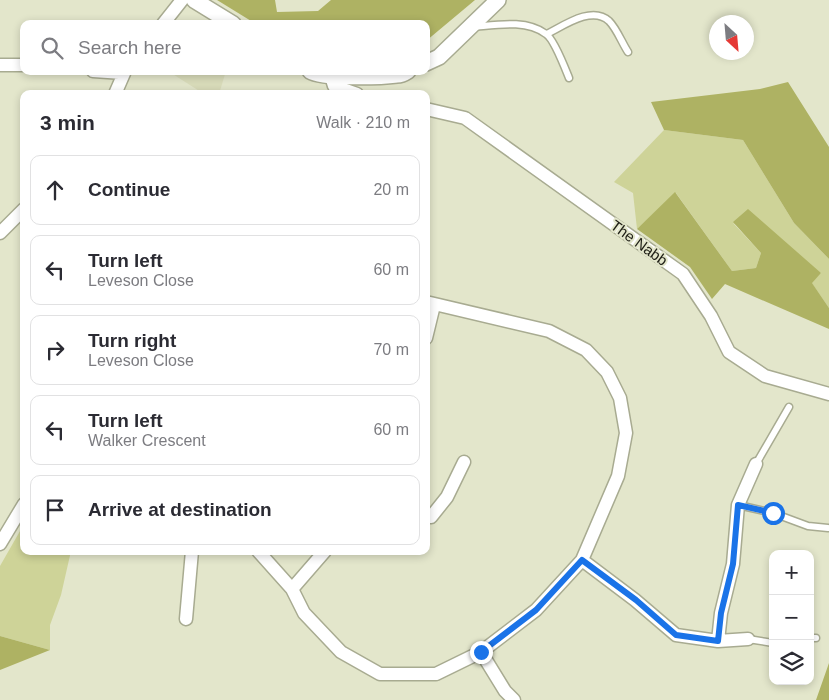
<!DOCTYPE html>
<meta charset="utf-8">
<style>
body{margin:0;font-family:Helvetica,sans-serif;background:#f2f2f3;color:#2b2b33}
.controls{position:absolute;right:15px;bottom:15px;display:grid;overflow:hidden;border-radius:10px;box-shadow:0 2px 8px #0003}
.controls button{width:45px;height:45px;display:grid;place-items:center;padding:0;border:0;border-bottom:1px solid #e1e1e2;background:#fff;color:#2b2b33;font:25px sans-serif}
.compass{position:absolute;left:709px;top:15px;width:45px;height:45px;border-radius:50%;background:#fff;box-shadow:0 2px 8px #0003;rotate:154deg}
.stop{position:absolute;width:15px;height:15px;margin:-11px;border:4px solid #1a73e8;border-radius:50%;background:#fff}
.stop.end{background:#1a73e8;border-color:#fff;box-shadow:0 1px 5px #0008}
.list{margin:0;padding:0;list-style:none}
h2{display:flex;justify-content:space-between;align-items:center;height:65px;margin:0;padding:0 20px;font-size:21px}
h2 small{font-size:16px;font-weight:400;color:#7c7c81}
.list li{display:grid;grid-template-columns:32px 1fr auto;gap:15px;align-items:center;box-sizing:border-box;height:70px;margin:0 10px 10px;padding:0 10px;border:1px solid #e1e1e2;border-radius:10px}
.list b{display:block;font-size:19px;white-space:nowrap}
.list p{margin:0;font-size:16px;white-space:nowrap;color:#7c7c81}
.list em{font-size:16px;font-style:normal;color:#7c7c81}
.icon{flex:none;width:28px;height:28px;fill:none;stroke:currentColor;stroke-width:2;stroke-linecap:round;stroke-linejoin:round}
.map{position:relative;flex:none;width:829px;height:700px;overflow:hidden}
.search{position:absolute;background:#fff;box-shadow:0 2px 8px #0003;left:20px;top:20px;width:410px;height:55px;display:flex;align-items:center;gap:12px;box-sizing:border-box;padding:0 18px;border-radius:10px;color:#7c7c81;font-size:19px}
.panel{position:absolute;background:#fff;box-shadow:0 2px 8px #0003;left:20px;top:90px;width:410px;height:465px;border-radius:10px}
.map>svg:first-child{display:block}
.built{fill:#d9dcba}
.green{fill:#ced398}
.forest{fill:#aeb263}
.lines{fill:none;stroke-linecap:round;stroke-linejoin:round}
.service-casing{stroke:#a8ab91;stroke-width:9}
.minor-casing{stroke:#a8ab91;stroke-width:15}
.tertiary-casing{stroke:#a8ab91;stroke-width:18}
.service{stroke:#fff;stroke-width:6}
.minor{stroke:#fff;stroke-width:12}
.tertiary{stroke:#fff;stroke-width:15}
.route{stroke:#1a73e8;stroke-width:6}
.labels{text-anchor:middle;stroke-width:4;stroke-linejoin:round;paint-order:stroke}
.street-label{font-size:15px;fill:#202017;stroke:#e3e6cb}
</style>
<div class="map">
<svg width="829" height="700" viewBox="0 0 829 700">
<rect width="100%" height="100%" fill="#e3e6cb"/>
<!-- built -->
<path class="built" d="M168 71H226L219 94H204Z"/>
<!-- green -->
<path class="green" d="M664 130 743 140 794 223 829 259V308L811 282 821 273 733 223 761 253 756 268 732 271 676 193 637 229 633 193 614 182Z
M24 524V551H71L61 595 50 625V650L0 636V566Z"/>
<!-- forest -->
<path class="forest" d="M217 0H275L277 12 318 11 331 0H475L426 41V24H256Z
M788 82 829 147V259L794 223 743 140 664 130 651 102 760 89Z
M675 192 732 271 756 268 761 253 733 222 748 209 821 273 812 283 829 308V329L725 284 712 299 690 267 637 229Z
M0 636 50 650 0 670Z
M829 663V700H816Z"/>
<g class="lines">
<defs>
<path id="service" d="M473 27C496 25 526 19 546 34 554 39 565 68 569 78
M547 34C563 26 592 5 609 21 617 29 622 43 628 52
M756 464 789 407
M738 505 773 513 808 526 828 528
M810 638H816
M748 639 773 643"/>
<path id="minor" d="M163 24 182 0
M0 65H24
M93 71 123 73
M331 76 334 86 357 94
M115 94 125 71
M426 109 465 118 683 274 711 316 729 352 765 376 829 394
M0 233 24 209
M426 338 434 305
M426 516 431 517 447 497 464 462
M0 544 24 504
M258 551 292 589 304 613 341 652 380 674H436L481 652 536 610 582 560 618 476 626 433 620 398 607 372 586 350 549 331 426 302
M582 560 635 600 676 635 718 641 721 613 733 564 738 505 756 464
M292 589 325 551
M186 619 192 551
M718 641 748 639
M481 652 505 691 514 700"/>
<path id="tertiary" d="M194 0 233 24
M426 63 439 57 498 0
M310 71C323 79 381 77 397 75 401 75 405 73 408 71"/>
</defs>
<!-- service casing -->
<use href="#service" class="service-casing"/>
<!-- minor casing -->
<use href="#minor" class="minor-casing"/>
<!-- tertiary casing -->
<use href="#tertiary" class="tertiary-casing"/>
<!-- service -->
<use href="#service" class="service"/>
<!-- minor -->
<use href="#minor" class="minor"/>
<!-- tertiary -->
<use href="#tertiary" class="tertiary"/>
</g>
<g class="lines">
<!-- route -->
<path class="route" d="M481 652 536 610 582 560 636 600 676 635 718 641 721 613 733 564 738 505 773 513"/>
</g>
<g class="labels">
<!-- street labels -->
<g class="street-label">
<text transform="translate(639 243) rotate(36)" y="5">The Nabb</text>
</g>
</g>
</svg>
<div class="controls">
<button>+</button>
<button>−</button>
<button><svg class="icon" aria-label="layers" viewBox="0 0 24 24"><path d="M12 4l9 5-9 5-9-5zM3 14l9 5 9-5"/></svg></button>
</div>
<svg class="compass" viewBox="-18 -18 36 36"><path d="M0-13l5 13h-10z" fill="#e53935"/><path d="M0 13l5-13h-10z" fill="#7c7c81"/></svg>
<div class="stop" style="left:773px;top:513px"></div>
<div class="stop end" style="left:481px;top:652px"></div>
<div class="search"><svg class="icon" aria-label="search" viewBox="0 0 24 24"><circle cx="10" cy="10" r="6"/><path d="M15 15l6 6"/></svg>Search here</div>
<section class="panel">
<h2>3 min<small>Walk · 210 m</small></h2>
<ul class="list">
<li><svg class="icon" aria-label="ahead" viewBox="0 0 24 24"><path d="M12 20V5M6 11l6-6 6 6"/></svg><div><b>Continue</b></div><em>20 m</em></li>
<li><svg class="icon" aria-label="left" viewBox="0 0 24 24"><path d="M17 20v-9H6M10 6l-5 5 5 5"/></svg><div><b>Turn left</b><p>Leveson Close</p></div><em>60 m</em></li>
<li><svg class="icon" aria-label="right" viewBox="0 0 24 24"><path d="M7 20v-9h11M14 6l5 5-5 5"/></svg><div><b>Turn right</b><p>Leveson Close</p></div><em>70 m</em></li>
<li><svg class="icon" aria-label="left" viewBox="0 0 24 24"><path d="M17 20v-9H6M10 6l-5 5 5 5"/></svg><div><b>Turn left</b><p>Walker Crescent</p></div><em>60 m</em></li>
<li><svg class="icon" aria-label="arrive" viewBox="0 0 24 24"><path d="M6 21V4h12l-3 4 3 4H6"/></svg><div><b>Arrive at destination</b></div></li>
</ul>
</section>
</div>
